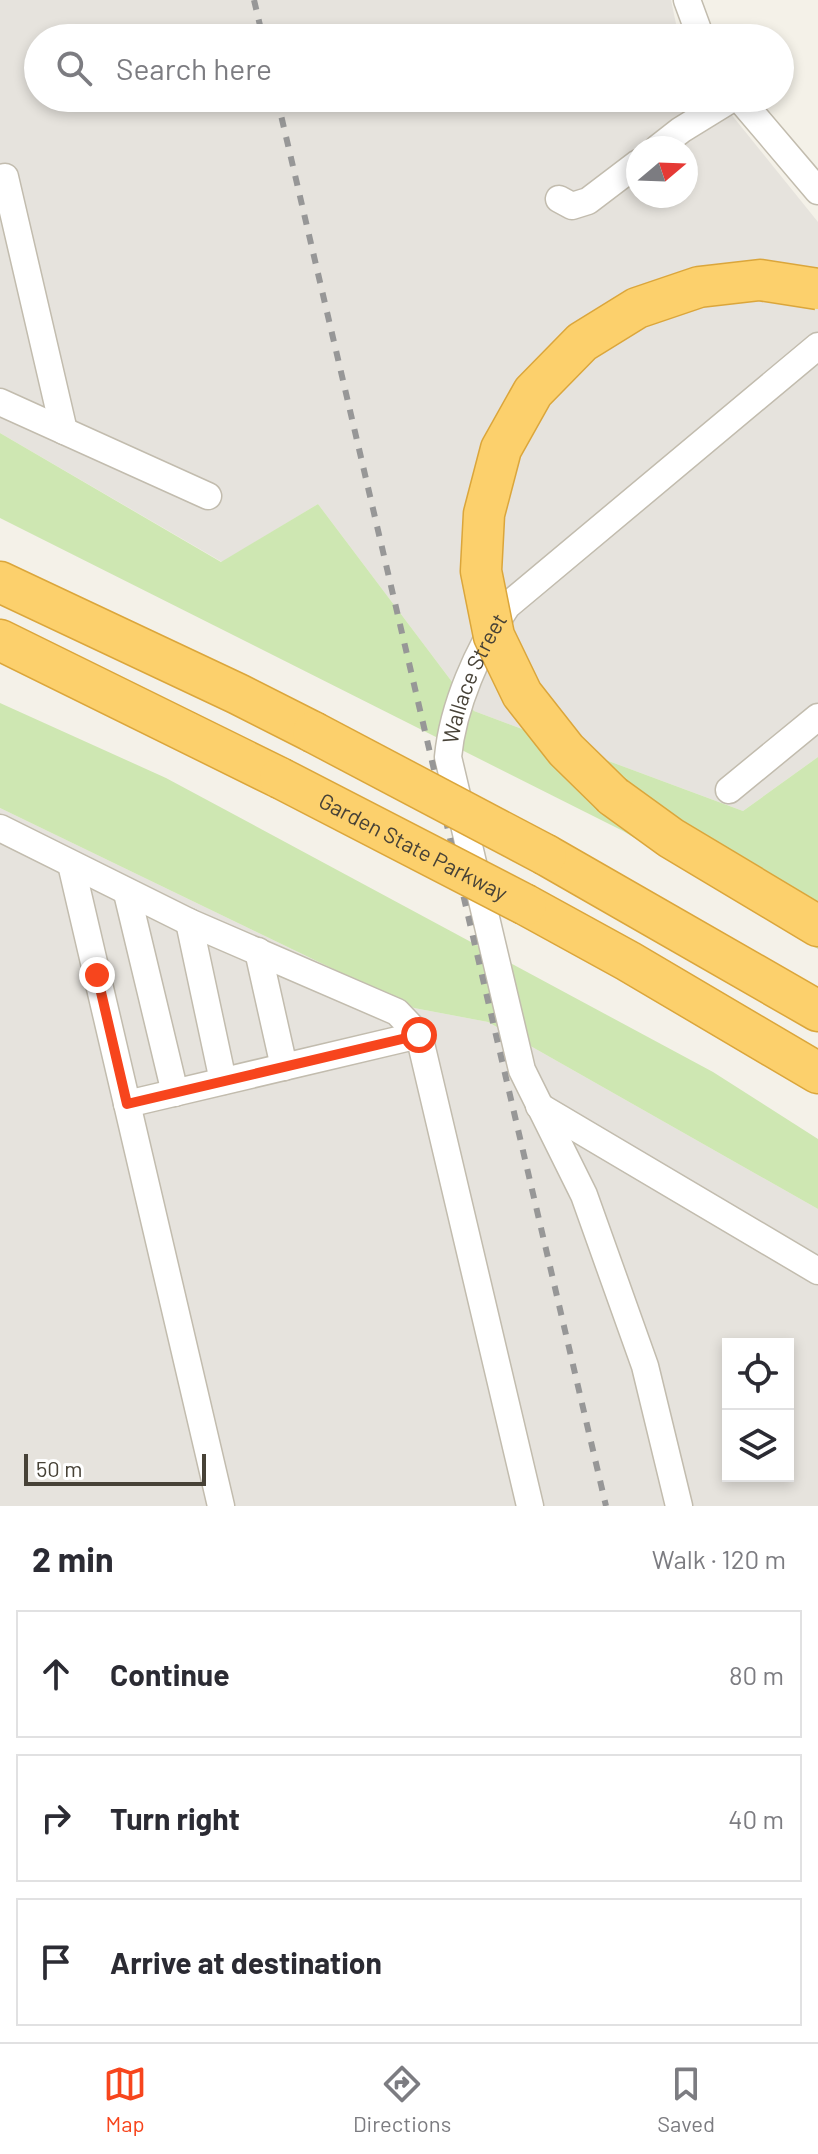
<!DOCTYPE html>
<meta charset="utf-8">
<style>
body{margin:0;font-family:Barlow,sans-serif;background:#f7f7f7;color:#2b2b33}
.controls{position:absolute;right:24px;bottom:24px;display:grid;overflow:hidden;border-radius:0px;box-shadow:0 4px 12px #0003}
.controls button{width:72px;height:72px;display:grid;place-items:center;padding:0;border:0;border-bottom:2px solid #e1e1e2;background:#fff;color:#2b2b33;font:40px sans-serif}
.compass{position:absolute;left:626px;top:136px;width:72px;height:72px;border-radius:50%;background:#fff;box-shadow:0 4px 12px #0003;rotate:71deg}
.scale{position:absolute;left:24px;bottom:20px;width:182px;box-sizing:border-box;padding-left:8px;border:4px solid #474237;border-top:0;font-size:22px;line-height:28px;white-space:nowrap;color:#474237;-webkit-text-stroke:6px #fff;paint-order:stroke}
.stop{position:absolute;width:24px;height:24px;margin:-18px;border:6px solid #f7451d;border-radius:50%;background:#fff}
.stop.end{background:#f7451d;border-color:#fff;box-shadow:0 2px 8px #0008}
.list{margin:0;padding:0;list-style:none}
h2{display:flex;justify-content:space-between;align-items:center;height:104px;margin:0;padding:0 32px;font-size:34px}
h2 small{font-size:26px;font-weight:400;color:#7c7c81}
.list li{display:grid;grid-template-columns:52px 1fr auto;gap:24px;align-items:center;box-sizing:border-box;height:128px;margin:0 16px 16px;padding:0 16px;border:2px solid #e1e1e2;border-radius:0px}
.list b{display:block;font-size:30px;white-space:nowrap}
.list em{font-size:26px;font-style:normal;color:#7c7c81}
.icon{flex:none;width:44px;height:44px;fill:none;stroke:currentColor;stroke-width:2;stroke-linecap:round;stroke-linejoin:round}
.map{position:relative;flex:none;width:818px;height:1506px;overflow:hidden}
.search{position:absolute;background:#fff;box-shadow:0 4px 12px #0003;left:24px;right:24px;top:24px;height:88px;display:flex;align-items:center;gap:20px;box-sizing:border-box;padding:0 28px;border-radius:44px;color:#7c7c81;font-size:30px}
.sheet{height:536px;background:#fff}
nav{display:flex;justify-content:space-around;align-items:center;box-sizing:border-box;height:112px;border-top:2px solid #e1e1e2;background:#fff;font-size:22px;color:#7c7c81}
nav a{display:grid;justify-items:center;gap:4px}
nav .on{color:#f7451d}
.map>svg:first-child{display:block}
.industrial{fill:#e6e3dd;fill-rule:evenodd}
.green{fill:#cee7b2}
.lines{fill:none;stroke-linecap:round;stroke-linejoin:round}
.minor-casing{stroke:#c2bcae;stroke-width:29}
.highway-casing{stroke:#dba63b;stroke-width:43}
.minor{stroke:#fff;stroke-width:26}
.highway{stroke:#fcd06c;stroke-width:40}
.rail{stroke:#979797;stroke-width:6;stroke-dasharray:10 10;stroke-linecap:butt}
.highway-bridge-casing{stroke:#dba63b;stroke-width:43;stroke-linecap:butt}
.highway-bridge{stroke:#fcd06c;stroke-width:40}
.route{stroke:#f7451d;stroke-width:10}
.labels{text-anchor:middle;stroke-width:7;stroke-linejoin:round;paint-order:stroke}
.street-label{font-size:22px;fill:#474237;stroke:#fff}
</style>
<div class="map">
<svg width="818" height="1506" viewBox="0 0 818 1506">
<rect width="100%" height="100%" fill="#f4f1e8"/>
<!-- industrial -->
<path class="industrial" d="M0 0H671L679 38H38V98H718L818 222V757L743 811 474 711 318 504 222 562 0 433ZM638 148H686V196H638Z
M0 808 414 1008 488 1022 818 1209V1506H0ZM728 1344H788V1476H728Z"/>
<!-- green -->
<path class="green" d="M0 433 221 562 318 504 474 711 743 811 818 757V949L623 831 0 518Z
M0 703 166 778 713 1072 818 1139V1209L488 1022 414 1008 0 808Z"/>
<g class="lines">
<defs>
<g id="minor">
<path d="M687 0 701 38"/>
<path d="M739 98 818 191"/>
<path d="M658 148 681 130 733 98"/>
<path d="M0 178 5 177 64 431"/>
<path d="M559 199 572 206 588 201 638 163"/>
<path d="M0 402 208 496"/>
<path d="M729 790 818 717"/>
<path d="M0 828 189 922 397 1012 419 1035 530 1506"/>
<path d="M71 864 221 1506"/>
<path d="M127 893 175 1093"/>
<path d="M189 922 223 1081"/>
<path d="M258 951 284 1067"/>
<path d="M127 1104 419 1035"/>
<path d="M539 1106 818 1271"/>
<path id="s1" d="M679 1506 645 1366 584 1195 522 1070 448 757C453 705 478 650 507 606L818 346"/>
</g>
<path id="highway" d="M0 582 238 694 313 732
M0 640 280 778
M613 796 671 838 818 926
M546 855 818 1011
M526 905 628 961 818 1073"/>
</defs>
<!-- minor casing -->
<use href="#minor" class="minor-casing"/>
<!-- highway casing -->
<use href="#highway" class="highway-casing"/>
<!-- minor -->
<use href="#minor" class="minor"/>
<!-- highway -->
<use href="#highway" class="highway"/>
<!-- rail -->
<path class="rail" d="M254 0 263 38
M277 98 606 1506"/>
<defs>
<g id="highway-bridge">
<path d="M313 732 546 855"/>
<path id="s2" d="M280 778 526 905"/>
<path d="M613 796 566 750 522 694 494 636 481 571 484 514 501 449 533 392 582 342 637 308 699 287 760 280 818 289"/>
</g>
</defs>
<!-- highway-bridge casing -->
<use href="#highway-bridge" class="highway-bridge-casing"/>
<!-- highway-bridge -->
<use href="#highway-bridge" class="highway-bridge"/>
</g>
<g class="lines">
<!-- route -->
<path class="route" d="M97 975 127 1104 419 1035"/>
</g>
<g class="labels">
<!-- street labels -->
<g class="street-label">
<text dy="8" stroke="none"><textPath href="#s1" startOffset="870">Wallace Street</textPath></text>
<text dy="8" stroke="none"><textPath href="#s2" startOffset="150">Garden State Parkway</textPath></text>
</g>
</g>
</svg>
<div class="controls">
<button><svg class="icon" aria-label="locate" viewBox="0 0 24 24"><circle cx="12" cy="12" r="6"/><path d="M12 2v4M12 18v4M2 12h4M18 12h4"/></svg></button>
<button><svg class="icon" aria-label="layers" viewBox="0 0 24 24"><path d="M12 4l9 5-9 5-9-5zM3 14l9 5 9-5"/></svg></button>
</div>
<svg class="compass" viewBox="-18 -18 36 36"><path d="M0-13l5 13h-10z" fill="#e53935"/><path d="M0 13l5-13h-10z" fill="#7c7c81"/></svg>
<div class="scale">50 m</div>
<div class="stop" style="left:419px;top:1035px"></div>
<div class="stop end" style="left:97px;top:975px"></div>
<div class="search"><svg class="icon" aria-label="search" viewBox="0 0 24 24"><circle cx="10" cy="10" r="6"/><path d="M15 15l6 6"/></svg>Search here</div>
</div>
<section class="sheet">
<h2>2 min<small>Walk · 120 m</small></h2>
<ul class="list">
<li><svg class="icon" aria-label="ahead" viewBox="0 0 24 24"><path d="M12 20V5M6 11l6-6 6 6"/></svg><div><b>Continue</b></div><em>80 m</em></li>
<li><svg class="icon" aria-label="right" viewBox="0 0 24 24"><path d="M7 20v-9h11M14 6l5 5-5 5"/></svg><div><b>Turn right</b></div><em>40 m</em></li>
<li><svg class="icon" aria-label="arrive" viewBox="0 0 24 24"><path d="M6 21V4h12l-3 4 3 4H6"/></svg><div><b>Arrive at destination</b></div></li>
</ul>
</section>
<nav>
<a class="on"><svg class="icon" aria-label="map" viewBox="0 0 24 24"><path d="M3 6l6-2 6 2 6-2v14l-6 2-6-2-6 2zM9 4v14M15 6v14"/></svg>Map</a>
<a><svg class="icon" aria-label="directions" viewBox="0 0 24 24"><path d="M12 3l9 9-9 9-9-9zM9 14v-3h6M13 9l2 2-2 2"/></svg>Directions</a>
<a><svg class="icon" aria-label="saved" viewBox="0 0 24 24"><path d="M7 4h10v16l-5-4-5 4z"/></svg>Saved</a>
</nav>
